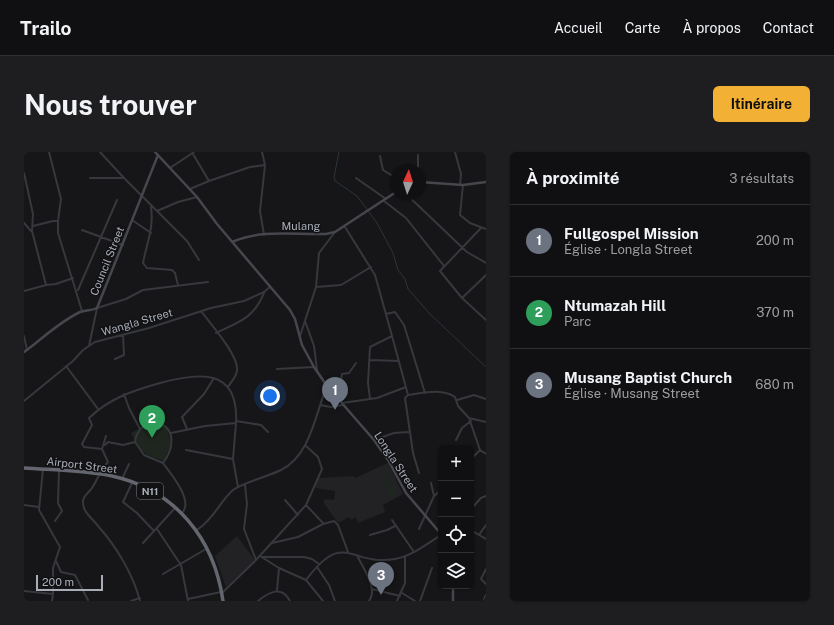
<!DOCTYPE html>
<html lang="fr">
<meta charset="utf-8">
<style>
body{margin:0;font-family:"Public Sans",sans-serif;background:#1e1e20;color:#f1f3f6}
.controls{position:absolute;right:12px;bottom:12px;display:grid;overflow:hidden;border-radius:6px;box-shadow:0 1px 3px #0004}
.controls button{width:36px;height:36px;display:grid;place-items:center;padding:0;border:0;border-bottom:1px solid #303032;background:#101012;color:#f1f3f6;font:20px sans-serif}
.compass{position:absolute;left:366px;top:12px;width:36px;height:36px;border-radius:50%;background:#101012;box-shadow:0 1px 3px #0004;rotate:4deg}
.scale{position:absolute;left:12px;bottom:10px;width:67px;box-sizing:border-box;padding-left:4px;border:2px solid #a8adb8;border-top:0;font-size:11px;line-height:14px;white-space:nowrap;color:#a8adb8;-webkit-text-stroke:3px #111113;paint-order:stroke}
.you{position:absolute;left:246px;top:244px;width:14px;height:14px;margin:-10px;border:3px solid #fff;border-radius:50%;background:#1a73e8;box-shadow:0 0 0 6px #1a73e833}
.badge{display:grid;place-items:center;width:26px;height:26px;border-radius:50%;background:#f2b134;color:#fff;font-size:13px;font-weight:700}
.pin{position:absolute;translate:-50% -33px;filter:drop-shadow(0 1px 2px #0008)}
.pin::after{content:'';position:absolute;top:21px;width:14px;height:12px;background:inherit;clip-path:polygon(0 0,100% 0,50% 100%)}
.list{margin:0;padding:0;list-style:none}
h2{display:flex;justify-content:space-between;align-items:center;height:52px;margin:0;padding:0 16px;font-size:17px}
h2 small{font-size:13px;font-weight:400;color:#9c9d9f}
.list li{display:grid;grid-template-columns:26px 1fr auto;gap:12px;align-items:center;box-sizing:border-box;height:72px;padding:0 16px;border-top:1px solid #303032}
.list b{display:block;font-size:15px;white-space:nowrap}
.list p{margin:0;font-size:13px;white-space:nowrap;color:#9c9d9f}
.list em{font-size:13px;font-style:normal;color:#9c9d9f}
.icon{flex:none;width:22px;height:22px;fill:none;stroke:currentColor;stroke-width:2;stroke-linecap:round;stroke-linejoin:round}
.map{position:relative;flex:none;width:462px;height:449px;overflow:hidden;border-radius:6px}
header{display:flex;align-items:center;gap:24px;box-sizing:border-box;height:56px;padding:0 20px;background:#101012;border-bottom:1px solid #303032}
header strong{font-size:19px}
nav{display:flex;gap:22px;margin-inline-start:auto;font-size:14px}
.intro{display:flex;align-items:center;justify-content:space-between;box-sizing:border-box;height:96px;padding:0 24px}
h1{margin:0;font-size:28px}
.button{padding:10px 18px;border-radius:6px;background:#f2b134;color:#111;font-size:14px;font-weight:700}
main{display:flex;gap:24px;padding:0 24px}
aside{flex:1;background:#101012;border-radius:6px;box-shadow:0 1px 3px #0004}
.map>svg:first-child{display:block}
.built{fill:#222225}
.green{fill:#1e261f}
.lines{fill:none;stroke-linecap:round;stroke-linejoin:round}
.stream{stroke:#2c353c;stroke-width:1}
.street{stroke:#37383d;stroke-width:2}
.secondary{stroke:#45474d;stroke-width:2.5}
.highway{stroke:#63666e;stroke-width:3.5}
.labels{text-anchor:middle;stroke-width:3;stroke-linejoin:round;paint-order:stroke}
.shield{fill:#111113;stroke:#7b7e86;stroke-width:1}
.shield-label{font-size:10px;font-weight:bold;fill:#a8adb8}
.street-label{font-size:11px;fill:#a8adb8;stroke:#111113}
</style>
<header>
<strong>Trailo</strong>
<nav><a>Accueil</a><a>Carte</a><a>À propos</a><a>Contact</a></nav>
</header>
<div class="intro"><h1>Nous trouver</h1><a class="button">Itinéraire</a></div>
<main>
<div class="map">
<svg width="462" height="449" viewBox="0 0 462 449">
<rect width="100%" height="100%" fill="#161618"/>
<!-- built -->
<path class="built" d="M364 311 379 342 359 353 361 360 334 371 332 365 327 368 325 365 314 371 299 350 302 347 310 348 311 339 291 336 294 326 330 324 331 326Z
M213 384 231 408 202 435 191 404Z"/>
<!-- green -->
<path class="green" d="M124 272 142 273 147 292 140 309C120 302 117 301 107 281Z
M362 321 368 333 362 336 356 324Z
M369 334 373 343 367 346 362 337Z"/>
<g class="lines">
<!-- stream -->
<path class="stream" d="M315 0 310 25 311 29 333 44 353 71 369 101 374 118 381 127 384 137 405 161 462 215"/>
<!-- street -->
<path class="street" d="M25 0 37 47 34 69V81L58 159
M76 0 100 26 163 89 175 108
M238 0 241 13 236 59 240 83
M431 0 437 22 436 33
M394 3V18
M356 4 359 18 372 26
M146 16 170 0
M0 21 9 62 8 79 22 133 32 132 49 126
M66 26H100
M332 26 362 47
M185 29 226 15 241 13
M439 33 436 63 446 71 462 77
M166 37 185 29 169 2
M382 42 443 100 462 111
M360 49 382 66 420 114
M127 55C130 76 123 90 119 111L123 116 148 118 151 121 154 133
M133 59 154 50 173 45
M108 68 127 81
M0 71 7 79
M9 74 29 69H34
M321 75 351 123 368 184 346 195 344 231 346 247
M457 76 416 119 438 146 462 168
M58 78 99 93
M292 135 317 133 347 115
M54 138 93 48
M0 139 22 133
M438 146 462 123
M177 159C186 171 215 204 213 218 213 224 207 230 204 235
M362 162 371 160 380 173 401 241
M281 169 290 194 293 218
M192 181C215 170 230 166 240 141
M0 184 3 198
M276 184 292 135 295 101 311 80
M368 184 384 243
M65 194 73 156 102 147 119 138 184 130
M91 207 100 203 99 183
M345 208 375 209
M42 214 74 257
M253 217 290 215
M100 242 105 256 116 277
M314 247 318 222 325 221 332 211
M433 248 450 243 462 247
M0 249 49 209 59 198 71 190 125 176 187 156 220 149 240 140 246 135
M318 251 353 246 382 235
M296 253 307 255 319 253
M212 269 237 273 244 280
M462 270 445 266 456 298 462 302
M135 271C153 278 149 298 139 311L120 303 111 290C113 276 121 271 135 271Z
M163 277 158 265 180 242 190 226
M147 281 181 274 212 271 209 307 214 335
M82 284 78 297 84 310C76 318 74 327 68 336 65 341 58 344 59 351 59 360 69 367 74 374 92 394 109 422 116 449
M350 288 370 281 385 280
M432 288 438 276 447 269
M81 293 84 290 99 293 111 290
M78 297 60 295 58 292 68 273 65 266C86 246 108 239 136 231 176 220 215 216 212 271
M162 298 209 307
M447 307 456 298
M139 311C147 322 170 349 158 361
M395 321 389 301 381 246 384 243C400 241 417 236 431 245L434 254 445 266
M98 327 105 312
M108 331 99 350 113 361 130 379
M407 331 410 344
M221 333 223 352 220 377 232 408
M261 348 274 363
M0 353 15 355
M282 353 299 371
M447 357 457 346 462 344
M368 368 390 400
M31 369 38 359 34 351 35 318
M133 377 157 413 164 449
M395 377 410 344 417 338
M173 378C191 366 196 349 209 338 218 331 245 324 257 318 287 303 291 262 303 234
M447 378 455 383 462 373
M346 383 363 378 371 374
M455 383 462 387
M119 391 151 356
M248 391 274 385 299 372 310 369 314 373 324 400
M333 403C338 415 355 437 345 449
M236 404 255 416 282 428 299 449
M239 405H280L288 407 295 412
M32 409 37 420 51 423 64 448
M293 415 305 433 311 449
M462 417 457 427 462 432
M139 422 182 397
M282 428C321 376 326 415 371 407 388 404 403 392 417 383
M348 437 376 444
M253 438 255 416
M0 439 29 442V416L36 395 15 358 19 317
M198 441 232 408 282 353 298 317 294 305 281 293
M378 441 391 449
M164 447 197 440
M460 447 462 443
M28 449 29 442
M107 449 116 446
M234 449C245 440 258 433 266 449
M373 449 381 431V404
M396 449 408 416"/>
<!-- secondary -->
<path class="secondary" d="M131 0 173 45 193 72 266 158 271 167 278 193 290 215 303 234 350 288 364 308 382 341 417 382
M396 30 439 33 462 30
M208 90C237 77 271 83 302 82L311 80 372 40
M0 200C18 187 35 170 56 160 61 158 67 159 73 156L134 3
M429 449V434"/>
<!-- highway -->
<path class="highway" d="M0 316C29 318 59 318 88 324 151 338 190 386 199 449"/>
</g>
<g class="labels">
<!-- shield labels -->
<rect class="shield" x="113" y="331" width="26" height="16" rx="3"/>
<g class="shield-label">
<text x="126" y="343">N11</text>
</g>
<!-- street labels -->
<g class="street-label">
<text x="277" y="78">Mulang</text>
<text transform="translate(83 109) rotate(-68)" y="4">Council Street</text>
<text transform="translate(113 170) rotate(-16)" y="4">Wangla Street</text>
<text transform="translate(372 310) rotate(57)" y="4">Longla Street</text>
<text transform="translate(58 313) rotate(7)" y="4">Airport Street</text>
</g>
</g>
</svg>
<div class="controls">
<button>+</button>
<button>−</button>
<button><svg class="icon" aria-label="locate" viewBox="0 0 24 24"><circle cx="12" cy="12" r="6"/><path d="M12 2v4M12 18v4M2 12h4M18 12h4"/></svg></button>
<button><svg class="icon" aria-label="layers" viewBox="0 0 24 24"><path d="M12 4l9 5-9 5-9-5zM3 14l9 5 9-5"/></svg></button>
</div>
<svg class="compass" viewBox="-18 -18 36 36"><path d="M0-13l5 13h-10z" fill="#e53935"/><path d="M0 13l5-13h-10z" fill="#9c9d9f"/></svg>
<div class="scale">200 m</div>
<div class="you"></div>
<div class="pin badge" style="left:311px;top:258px;background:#6b7280">1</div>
<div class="pin badge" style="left:128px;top:286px;background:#2e9e5b">2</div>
<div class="pin badge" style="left:357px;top:443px;background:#6b7280">3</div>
</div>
<aside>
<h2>À proximité<small>3 résultats</small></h2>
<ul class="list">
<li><span class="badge" style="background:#6b7280">1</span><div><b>Fullgospel Mission</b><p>Église · Longla Street</p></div><em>200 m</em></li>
<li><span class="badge" style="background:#2e9e5b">2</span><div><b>Ntumazah Hill</b><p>Parc</p></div><em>370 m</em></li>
<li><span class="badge" style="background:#6b7280">3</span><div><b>Musang Baptist Church</b><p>Église · Musang Street</p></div><em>680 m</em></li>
</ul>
</aside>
</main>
